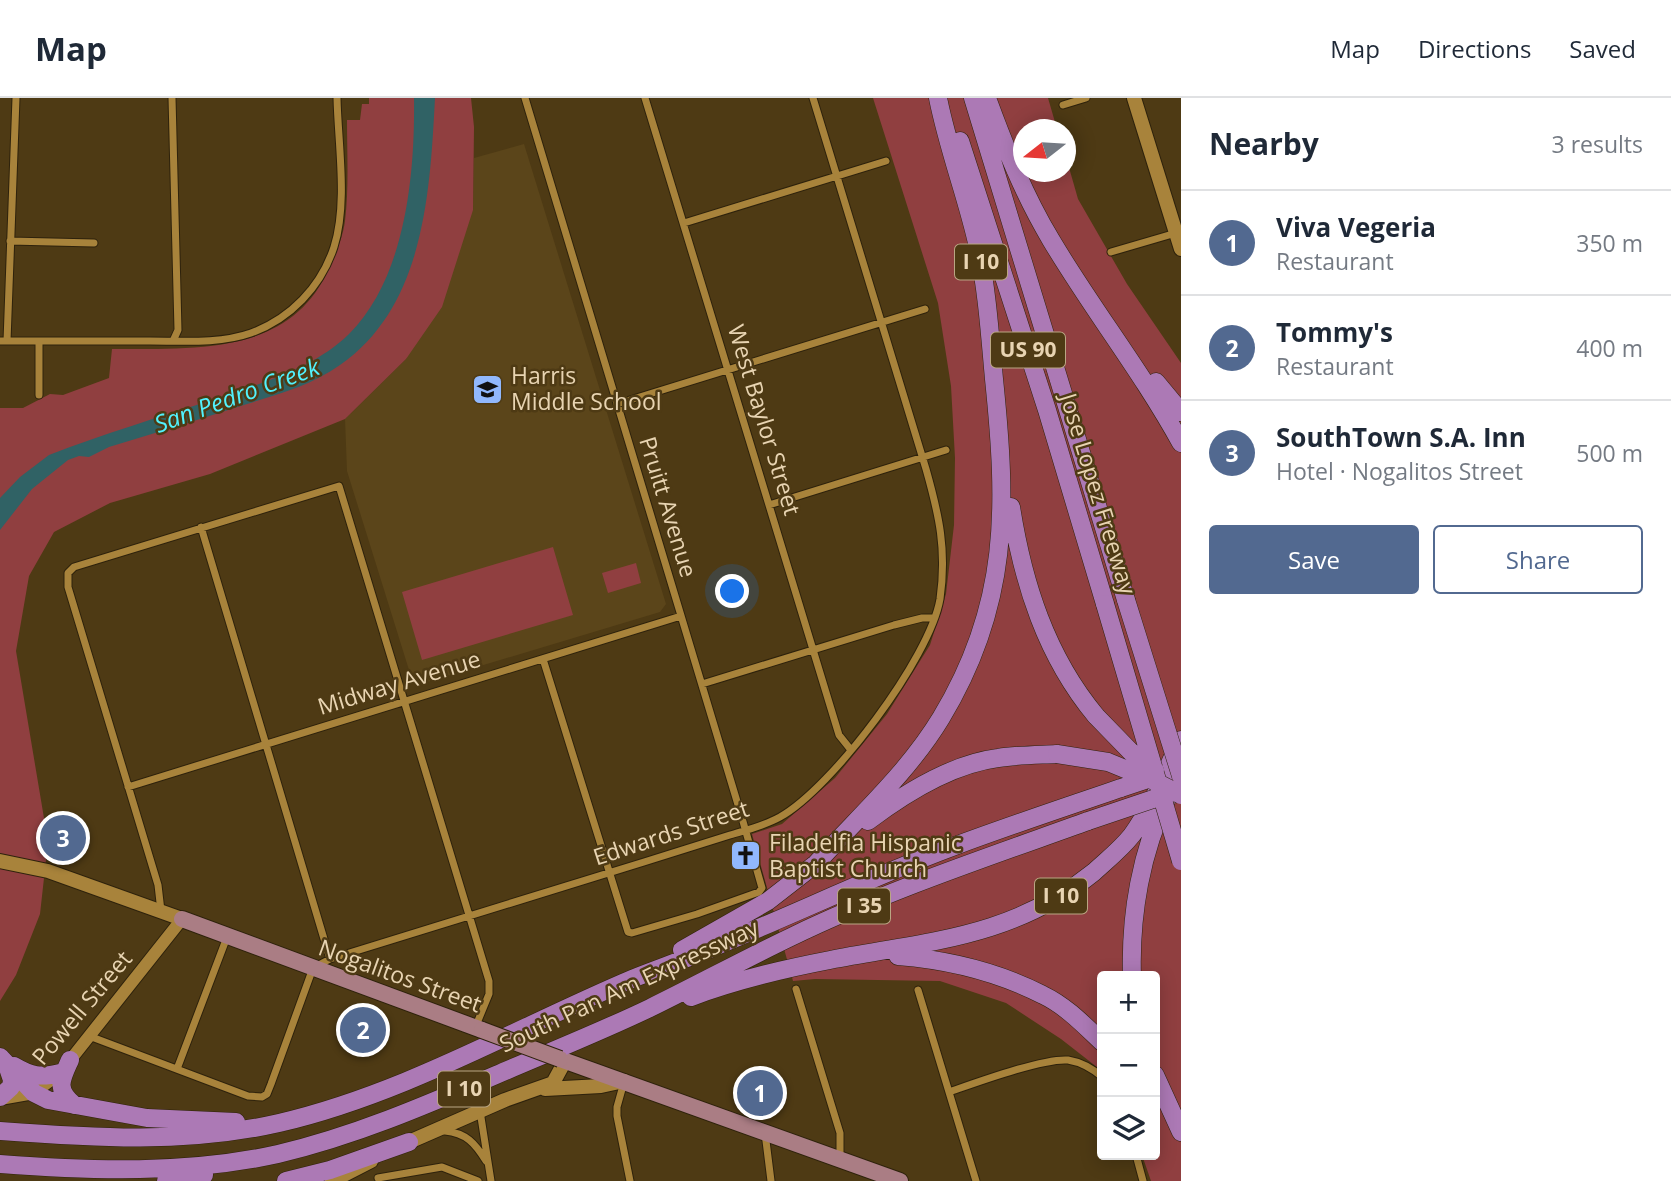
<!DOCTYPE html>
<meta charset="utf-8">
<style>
body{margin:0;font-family:"Open Sans",sans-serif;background:#f2f2f3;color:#1f2937}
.controls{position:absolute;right:21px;bottom:21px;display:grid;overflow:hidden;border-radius:7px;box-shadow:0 4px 18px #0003}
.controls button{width:63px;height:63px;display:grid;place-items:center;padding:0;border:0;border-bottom:2px solid #e0e1e3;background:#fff;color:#1f2937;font:35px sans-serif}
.compass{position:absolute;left:1013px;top:21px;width:63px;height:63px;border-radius:50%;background:#fff;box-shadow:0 4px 18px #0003;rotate:253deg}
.you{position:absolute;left:733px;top:494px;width:24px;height:24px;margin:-18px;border:5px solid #fff;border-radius:50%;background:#1a73e8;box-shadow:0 0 0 10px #1a73e833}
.badge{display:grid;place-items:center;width:46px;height:46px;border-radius:50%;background:#526990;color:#fff;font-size:23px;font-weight:700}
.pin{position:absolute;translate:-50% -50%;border:4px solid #fff;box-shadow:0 2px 7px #0006}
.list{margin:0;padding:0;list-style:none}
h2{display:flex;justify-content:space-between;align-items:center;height:91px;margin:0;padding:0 28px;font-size:30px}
h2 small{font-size:23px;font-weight:400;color:#747a83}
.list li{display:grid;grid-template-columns:46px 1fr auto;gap:21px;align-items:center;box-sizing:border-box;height:105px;padding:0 28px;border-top:2px solid #e0e1e3}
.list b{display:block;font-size:26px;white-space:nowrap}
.list p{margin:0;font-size:23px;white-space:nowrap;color:#747a83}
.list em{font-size:23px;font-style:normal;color:#747a83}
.actions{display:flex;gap:14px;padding:21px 28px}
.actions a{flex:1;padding:16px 0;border:2px solid #526990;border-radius:7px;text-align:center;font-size:24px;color:#526990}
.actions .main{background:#526990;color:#fff}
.icon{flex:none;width:38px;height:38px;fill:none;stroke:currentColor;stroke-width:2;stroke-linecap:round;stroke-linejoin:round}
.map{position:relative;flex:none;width:1181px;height:1083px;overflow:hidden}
header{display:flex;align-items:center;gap:42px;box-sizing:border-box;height:98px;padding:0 35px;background:#fff;border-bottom:2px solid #e0e1e3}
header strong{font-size:33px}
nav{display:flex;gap:38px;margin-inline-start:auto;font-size:24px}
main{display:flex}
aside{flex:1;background:#fff}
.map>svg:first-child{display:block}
.built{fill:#5b451a}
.green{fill:#903f40}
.water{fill:#306265}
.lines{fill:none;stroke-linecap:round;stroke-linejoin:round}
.minor-casing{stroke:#2e220c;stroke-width:9}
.tertiary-casing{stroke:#2e220c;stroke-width:14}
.secondary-casing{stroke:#2e220c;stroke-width:16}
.primary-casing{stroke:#2e220c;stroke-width:18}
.motorway-casing{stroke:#2e220c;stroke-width:19}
.minor{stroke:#a8833b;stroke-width:7}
.tertiary{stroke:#a8833b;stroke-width:12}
.secondary{stroke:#a8833b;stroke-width:14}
.primary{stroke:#aa7d84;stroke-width:16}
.motorway{stroke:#ac79b5;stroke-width:18}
.primary-bridge-casing{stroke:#2e220c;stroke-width:18;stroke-linecap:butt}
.motorway-bridge-casing{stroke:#2e220c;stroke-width:19;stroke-linecap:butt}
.primary-bridge{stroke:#aa7d84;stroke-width:16}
.motorway-bridge{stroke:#ac79b5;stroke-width:18}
.labels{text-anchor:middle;stroke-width:5;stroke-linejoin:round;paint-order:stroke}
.shield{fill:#4e3a14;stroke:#baa683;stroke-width:2}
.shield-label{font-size:21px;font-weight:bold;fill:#e8d4b2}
.poi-label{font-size:23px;fill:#e8d4b2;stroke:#4e3a14;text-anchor:start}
.street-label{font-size:23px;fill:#e8d4b2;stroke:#4e3a14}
.water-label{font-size:24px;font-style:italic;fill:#51f2fd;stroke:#4e3a14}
</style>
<header>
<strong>Map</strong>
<nav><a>Map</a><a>Directions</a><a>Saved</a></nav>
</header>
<main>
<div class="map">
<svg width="1181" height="1083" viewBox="0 0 1181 1083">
<rect width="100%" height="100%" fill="#4e3a14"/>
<!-- built -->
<path class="built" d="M524 46 666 506 660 514 414 588 347 373 345 321 406 261 473 111 474 60Z"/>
<!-- green -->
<path class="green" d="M369 0H471L474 29 473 112 442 209 406 261 345 321 210 376 110 405 54 434 29 478 16 553 48 744 40 816 16 877 0 903V310H23L50 296 63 297 109 280 112 251C194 250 292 259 330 168 336 154 343 139 345 123 349 90 347 55 347 22H360L362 6H369Z
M873 0H1048L1057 31 1024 32V74H1066V59L1078 101 1127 186 1181 265V1083H1151L1142 1057H1155V878H1102V973L1061 941 1006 905 940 883 815 881 793 883 752 736 782 726 835 680 887 616 930 547 946 496 954 427 955 360 951 288 938 205Z
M553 449 573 517 422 562 402 494Z
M636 465 641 485 608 495 602 475Z"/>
<!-- water -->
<path class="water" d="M414 0H435C430 93 425 208 340 267 312 287 279 296 247 306 201 321 155 335 109 349L89 359 79 358 68 362 32 391 0 432V400L20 379 49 357C103 336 160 319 215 301 262 285 313 271 349 236 406 179 415 76 414 0Z"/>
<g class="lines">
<defs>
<path id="minor" d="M172 0 178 232 173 243
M525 0 742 720 762 790 759 794 697 816 632 835 628 834 543 561
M645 0 839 637 851 652
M1063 7 1086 0
M684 125 886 63
M10 143 94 145
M1111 154 1176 135
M0 243C50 243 100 243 150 243 182 243 220 246 251 235 290 221 321 189 334 149 348 105 338 46 337 0
M7 243 16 0
M39 243V297
M617 306 925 211
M769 407 946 352
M201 429 330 861
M702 586 894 527 922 520H934
M128 689 681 518
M161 813 158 787 68 489V475L74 469 339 388 489 883V896L475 930
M796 891 840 1035V1061
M918 892 976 1083
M89 938 248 998 262 999 267 996 271 986 313 870 330 861C435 829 540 797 644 764 673 755 701 746 730 737 746 732 764 728 780 719 832 690 930 560 940 501 947 452 939 417 926 371L813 0
M177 971 227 839
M624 984 617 1009V1018L630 1083
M949 994C975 985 1043 960 1068 962 1080 964 1093 971 1102 979
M480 1013 491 1083
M445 1033C466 1035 475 1045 486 1063
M765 1035 771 1083
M1136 1057 1143 1083
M378 1080 442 1069 478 1083"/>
<path id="tertiary" d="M0 1001 34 995 60 975 182 821"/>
<path id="secondary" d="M1134 0 1181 151
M0 763 48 773 182 821
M545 991 601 988 624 983
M402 1047 505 1002 553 985 565 963
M332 1083 371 1063"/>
<path id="primary" d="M182 821 482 932
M560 961 900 1083"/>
<path id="motorway" d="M973 0 1126 502
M987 0C1005 49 1024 97 1051 142 1092 211 1142 274 1181 345
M960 43 1047 312 1105 506
M1156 284 1181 314
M1011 409C1023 485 1046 558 1096 618
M868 723C905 695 951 666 998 660 1017 657 1037 657 1057 656
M813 769C857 720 907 676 941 620 1010 506 1007 408 994 281 990 237 987 192 978 149 967 99 948 51 938 0
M682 852 768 803 822 761
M898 858C949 862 998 874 1043 897 1066 908 1084 927 1102 944
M1132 878C1130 817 1141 753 1168 698
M691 899C736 882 783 871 830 862 928 843 1012 840 1094 774 1107 762 1121 751 1132 737 1153 708 1165 674 1181 642
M0 959 34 995 48 1002 147 1020 236 1024
M70 962C61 982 55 991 74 1007
M14 968C31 978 40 980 60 975
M1155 977 1181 1034
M0 999 11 989 12 982 7 967
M0 1033C94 1040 187 1046 279 1025 404 996 516 930 632 881 662 869 692 859 721 846 799 814 874 778 952 749 1008 728 1065 709 1121 690
M0 1066C91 1073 188 1076 278 1056 354 1038 424 1008 496 977 547 955 600 934 650 910 697 887 743 862 791 839 886 793 988 759 1088 723
M166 1083 204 1077
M286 1083 330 1072 409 1044"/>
</defs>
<!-- minor casing -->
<use href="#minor" class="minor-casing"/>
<!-- tertiary casing -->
<use href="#tertiary" class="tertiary-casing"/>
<!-- secondary casing -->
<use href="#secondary" class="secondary-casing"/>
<!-- primary casing -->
<use href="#primary" class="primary-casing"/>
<!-- motorway casing -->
<use href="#motorway" class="motorway-casing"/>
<!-- minor -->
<use href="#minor" class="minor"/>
<!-- tertiary -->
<use href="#tertiary" class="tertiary"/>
<!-- secondary -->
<use href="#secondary" class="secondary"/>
<!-- primary -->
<use href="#primary" class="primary"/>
<!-- motorway -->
<use href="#motorway" class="motorway"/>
<defs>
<path id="primary-bridge" d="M482 932 560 961"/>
<path id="motorway-bridge" d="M1126 502 1181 678
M1105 506 1181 763
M1096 618 1131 654 1155 672
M1057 656 1108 664 1154 683 1181 697
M1121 690 1151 680
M1088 723 1171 695"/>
</defs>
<!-- primary-bridge casing -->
<use href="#primary-bridge" class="primary-bridge-casing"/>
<!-- motorway-bridge casing -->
<use href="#motorway-bridge" class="motorway-bridge-casing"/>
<!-- primary-bridge -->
<use href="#primary-bridge" class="primary-bridge"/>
<!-- motorway-bridge -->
<use href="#motorway-bridge" class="motorway-bridge"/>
</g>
<!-- icons -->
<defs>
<symbol id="school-square" viewBox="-11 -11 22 22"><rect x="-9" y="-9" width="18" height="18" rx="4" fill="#91b8fd" stroke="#4e3a14"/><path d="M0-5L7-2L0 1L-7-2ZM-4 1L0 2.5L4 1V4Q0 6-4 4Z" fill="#111"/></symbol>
<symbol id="church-square" viewBox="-11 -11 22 22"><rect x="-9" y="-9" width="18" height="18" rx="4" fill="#91b8fd" stroke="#4e3a14"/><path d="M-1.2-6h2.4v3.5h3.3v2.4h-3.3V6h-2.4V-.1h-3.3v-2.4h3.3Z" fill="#111"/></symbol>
</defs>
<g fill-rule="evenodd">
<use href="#school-square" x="470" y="274" width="35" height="35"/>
<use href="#church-square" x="728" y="740" width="35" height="35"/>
</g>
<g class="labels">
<!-- shield labels -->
<g class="shield">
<rect x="955" y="146.5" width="52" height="35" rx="5"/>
<rect x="991" y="234.5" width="74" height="35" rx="5"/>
<rect x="1035" y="780.5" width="52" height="35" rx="5"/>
<rect x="838" y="790.5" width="52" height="35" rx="5"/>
<rect x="438" y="973.5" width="52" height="35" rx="5"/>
</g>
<g class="shield-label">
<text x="981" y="171">I 10</text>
<text x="1028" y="259">US 90</text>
<text x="1061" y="805">I 10</text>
<text x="864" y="815">I 35</text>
<text x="464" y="998">I 10</text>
</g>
<!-- poi labels -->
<g class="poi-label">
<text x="511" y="286">Harris<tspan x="511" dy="26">Middle School</tspan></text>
<text x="769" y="753">Filadelfia Hispanic<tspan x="769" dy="26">Baptist Church</tspan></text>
</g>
<!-- street labels -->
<g class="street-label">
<text transform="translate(764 322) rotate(73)" y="8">West Baylor Street</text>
<text transform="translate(1098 396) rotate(73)" y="8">Jose Lopez Freeway</text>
<text transform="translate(668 409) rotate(73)" y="8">Pruitt Avenue</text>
<text transform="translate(399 585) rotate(-17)" y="8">Midway Avenue</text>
<text transform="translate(671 735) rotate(-18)" y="8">Edwards Street</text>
<text transform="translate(400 878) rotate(20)" y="8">Nogalitos Street</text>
<text transform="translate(629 888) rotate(-25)" y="8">South Pan Am Expressway</text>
<text transform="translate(82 910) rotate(-50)" y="8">Powell Street</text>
</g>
<!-- water labels -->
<g class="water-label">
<text transform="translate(237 298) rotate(-20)" y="8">San Pedro Creek</text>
</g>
</g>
</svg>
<div class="controls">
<button>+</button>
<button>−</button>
<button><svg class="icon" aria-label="layers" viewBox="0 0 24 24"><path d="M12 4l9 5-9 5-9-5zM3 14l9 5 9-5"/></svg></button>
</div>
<svg class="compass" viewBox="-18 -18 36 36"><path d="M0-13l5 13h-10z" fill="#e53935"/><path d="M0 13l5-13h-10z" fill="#747a83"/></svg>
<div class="you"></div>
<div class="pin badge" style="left:760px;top:995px">1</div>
<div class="pin badge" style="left:363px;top:932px">2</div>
<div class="pin badge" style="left:63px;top:740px">3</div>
</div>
<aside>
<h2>Nearby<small>3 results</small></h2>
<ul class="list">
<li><span class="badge">1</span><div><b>Viva Vegeria</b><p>Restaurant</p></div><em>350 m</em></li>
<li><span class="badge">2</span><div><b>Tommy's</b><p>Restaurant</p></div><em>400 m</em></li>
<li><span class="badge">3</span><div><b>SouthTown S.A. Inn</b><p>Hotel · Nogalitos Street</p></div><em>500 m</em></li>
</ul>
<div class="actions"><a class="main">Save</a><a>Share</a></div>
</aside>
</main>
